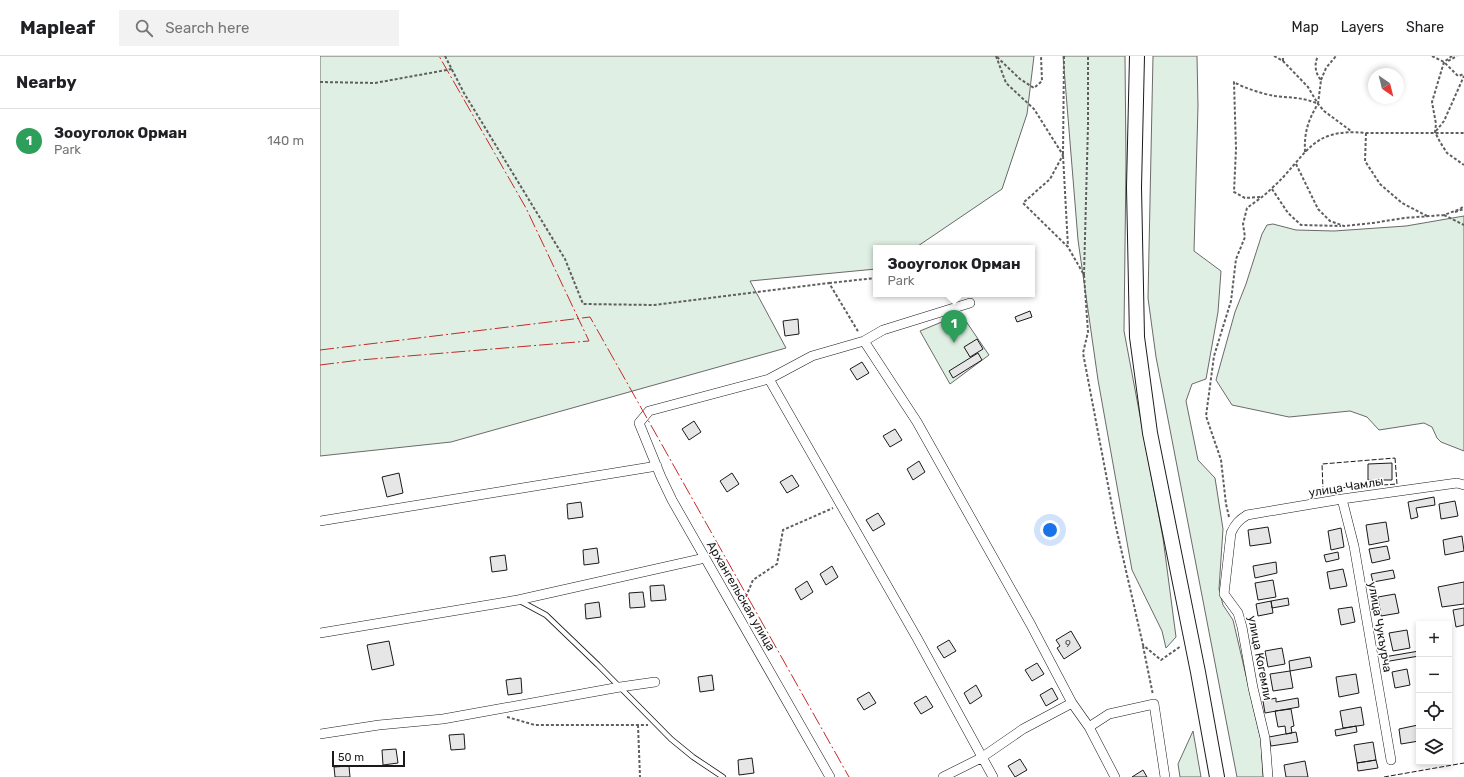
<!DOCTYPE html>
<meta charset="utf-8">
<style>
body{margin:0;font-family:Rubik,sans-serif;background:#f2f2f2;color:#202124}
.controls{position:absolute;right:12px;bottom:12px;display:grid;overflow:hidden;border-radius:0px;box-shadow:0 2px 6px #0003}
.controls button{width:36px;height:36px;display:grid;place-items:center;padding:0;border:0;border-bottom:1px solid #e0e0e0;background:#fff;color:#202124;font:20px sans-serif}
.compass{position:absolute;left:1048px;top:12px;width:36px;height:36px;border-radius:50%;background:#fff;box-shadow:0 2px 6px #0003;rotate:145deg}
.scale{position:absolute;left:12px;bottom:10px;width:73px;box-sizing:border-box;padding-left:4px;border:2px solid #1a1a1a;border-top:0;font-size:11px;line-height:14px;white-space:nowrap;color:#1a1a1a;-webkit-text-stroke:3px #fff;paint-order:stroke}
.you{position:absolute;left:730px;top:474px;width:14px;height:14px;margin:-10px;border:3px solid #fff;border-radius:50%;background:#1a73e8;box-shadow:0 0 0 6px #1a73e833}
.badge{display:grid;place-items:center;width:26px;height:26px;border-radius:50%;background:#c62828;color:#fff;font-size:13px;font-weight:700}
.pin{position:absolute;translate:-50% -33px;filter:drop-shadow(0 1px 2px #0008)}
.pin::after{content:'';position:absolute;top:21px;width:14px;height:12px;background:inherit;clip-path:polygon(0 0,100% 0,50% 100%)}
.popup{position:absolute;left:553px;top:189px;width:162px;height:52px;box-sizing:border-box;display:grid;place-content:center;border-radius:0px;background:#fff;filter:drop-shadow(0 1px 3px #0005);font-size:13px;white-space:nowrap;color:#757577}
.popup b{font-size:15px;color:#202124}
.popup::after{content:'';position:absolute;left:50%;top:100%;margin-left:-8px;border:8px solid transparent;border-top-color:#fff}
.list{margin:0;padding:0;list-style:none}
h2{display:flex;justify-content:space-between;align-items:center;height:52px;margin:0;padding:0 16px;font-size:17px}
h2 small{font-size:13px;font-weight:400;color:#757577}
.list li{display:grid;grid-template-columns:26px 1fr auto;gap:12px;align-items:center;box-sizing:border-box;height:64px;padding:0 16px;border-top:1px solid #e0e0e0}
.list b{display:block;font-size:15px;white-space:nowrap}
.list p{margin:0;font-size:13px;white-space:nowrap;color:#757577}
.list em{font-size:13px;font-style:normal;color:#757577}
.icon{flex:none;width:22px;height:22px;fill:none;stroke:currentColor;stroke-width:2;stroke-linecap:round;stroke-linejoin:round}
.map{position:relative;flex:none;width:1144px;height:721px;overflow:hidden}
header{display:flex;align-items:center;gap:24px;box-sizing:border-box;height:56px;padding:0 20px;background:#fff;border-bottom:1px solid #e0e0e0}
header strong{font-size:19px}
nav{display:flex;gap:22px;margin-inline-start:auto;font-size:14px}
.search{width:280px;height:36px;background:#f2f2f2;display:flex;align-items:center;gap:10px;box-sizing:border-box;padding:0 14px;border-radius:0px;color:#757577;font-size:15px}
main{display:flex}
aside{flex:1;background:#fff}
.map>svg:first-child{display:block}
.green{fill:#e0efe3;stroke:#6a6a6a}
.building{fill:#e6e6e6;stroke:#1a1a1a}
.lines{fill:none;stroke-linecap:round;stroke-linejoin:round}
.lane-casing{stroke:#1a1a1a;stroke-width:6}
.street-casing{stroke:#1a1a1a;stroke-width:10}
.primary-casing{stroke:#1a1a1a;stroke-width:16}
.path{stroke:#5f5f5f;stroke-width:2;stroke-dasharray:3 2;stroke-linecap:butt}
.lane{stroke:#fff;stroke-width:4.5}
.street{stroke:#fff;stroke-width:9}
.primary{stroke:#fff;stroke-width:14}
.fence{stroke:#1a1a1a;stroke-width:1;stroke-dasharray:5 2;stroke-linecap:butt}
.power{stroke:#c62828;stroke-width:1;stroke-dasharray:14 3 2 3;stroke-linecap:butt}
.labels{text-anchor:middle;stroke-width:3;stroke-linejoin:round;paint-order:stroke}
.number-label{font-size:10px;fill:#4d4d4d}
.street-label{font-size:12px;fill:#1a1a1a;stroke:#fff}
</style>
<header>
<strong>Mapleaf</strong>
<div class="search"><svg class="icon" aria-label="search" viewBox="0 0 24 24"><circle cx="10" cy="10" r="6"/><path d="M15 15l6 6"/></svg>Search here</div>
<nav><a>Map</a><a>Layers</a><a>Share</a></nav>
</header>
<main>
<aside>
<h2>Nearby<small></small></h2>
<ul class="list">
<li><span class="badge" style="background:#2e9e5b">1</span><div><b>Зооуголок Орман</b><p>Park</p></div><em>140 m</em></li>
</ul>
</aside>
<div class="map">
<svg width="1144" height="721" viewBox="0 0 1144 721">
<rect width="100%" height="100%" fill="#fff"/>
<!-- green -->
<path class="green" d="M0 0H714L707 58 682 133 595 192H556V213L430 225 466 292 131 386 0 400Z
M743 0H805L806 106 804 275 843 482 856 581 846 592 842 575 812 514 778 324 758 184Z
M833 0H877L878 50 874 195 901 215 898 256 886 323 872 328 866 345 878 404 895 422 903 473 899 533 903 549 913 564 941 684 943 721H917L836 301 828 242Z
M1144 160V395L1121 386 1117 382 1112 371 1104 367 1059 374 1047 361 1030 355 969 361 912 349 896 324 915 256 926 228 942 178 947 169 953 168 976 174 1014 175 1086 170Z
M641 258 669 299 630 328 600 275Z
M873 675 881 721H860L858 708Z"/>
<!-- building -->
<path class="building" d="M710 255 712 261 697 266 695 261Z
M478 263 479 278 465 280 463 265Z
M657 283 663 293 650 301 644 291Z
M658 297 662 304 633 322 629 315Z
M542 306 549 317 537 324 530 313Z
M374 365 381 376 369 384 362 373Z
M575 373 582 384 570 391 563 380Z
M599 405 605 416 593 424 587 413Z
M1072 407V424H1048V408Z
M79 417 83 437 67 441 62 421Z
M412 417 419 428 407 436 400 425Z
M472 419 479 430 467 437 460 426Z
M1114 441 1115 449 1096 452 1098 461 1091 463 1088 446Z
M1135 445 1138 460 1121 463 1119 448Z
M261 446 263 461 248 463 247 448Z
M558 457 565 468 553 475 546 464Z
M1066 466 1069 485 1049 489 1046 469Z
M948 471 951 487 930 490 928 474Z
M1021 472 1024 491 1011 494 1008 475Z
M1142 480 1144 495 1125 499 1123 484Z
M1067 490 1070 503 1052 507 1049 493Z
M277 492 279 507 264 509 263 494Z
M1018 496 1019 503 1006 506 1004 499Z
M185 499 187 514 172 516 170 501Z
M956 506 957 517 935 522 933 510Z
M512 510 518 521 506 529 500 518Z
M1023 513 1027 530 1010 533 1007 516Z
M1073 514 1075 522 1053 526 1051 518Z
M953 524 956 541 938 544 935 527Z
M487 525 493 536 481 544 475 533Z
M1144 526V548L1122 551 1118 531Z
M344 529 346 544 331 545 330 530Z
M323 536 325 551 310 552 309 537Z
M1075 538 1079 557 1061 560 1058 541Z
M968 542 969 549 952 552 951 545Z
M951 545 953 557 938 560 936 548Z
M279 546 281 561 266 563 265 548Z
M1032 551 1035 566 1021 569 1018 553Z
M1144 552V569L1136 571 1133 554Z
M1087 574 1090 592 1073 595 1069 577Z
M751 575 761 592 744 603 737 592 740 590 736 584Z
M629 584 636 595 624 602 617 591Z
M69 585 74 609 52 614 47 589Z
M962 592 965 608 948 611 945 595Z
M1099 595V600L1064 606V601Z
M990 601 992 611 970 615 969 605Z
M717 607 724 618 712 625 705 614Z
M1087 613 1090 629 1075 632 1072 616Z
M970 615 973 632 953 635 950 618Z
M1036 618 1039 637 1019 641 1016 621Z
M392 619 394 634 380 636 378 621Z
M201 622 202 637 188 639 186 624Z
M656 629 662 640 650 648 644 637Z
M732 632 738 643 726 650 720 639Z
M549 636 556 647 544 654 537 643Z
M606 640 613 651 601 658 594 647Z
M956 642V646L978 642 979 651 945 657 943 645Z
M1041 651 1044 669 1023 672 1020 655Z
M971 653 974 670 971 671 972 677 966 678 965 670 958 671 955 655Z
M1098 669 1099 685 1081 688 1079 673Z
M1036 670 1037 676 1016 680 1015 674Z
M976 676 978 686 951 690 949 681Z
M144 678 145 693 131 694 129 679Z
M1053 686 1056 704 1037 707 1034 689Z
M76 693 78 707 63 709 62 694Z
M432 702 434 717 419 719 418 704Z
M700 703 707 714 695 721 688 710Z
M1056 704 1058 712 1038 715 1037 707Z
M985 705 988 721H966L964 709Z
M29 710 30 721H15L14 711Z
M823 714 827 721H812Z"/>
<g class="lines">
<defs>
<path id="lane" d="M200 545 226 559 278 609 351 683 373 701 403 721"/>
<path id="street" d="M544 285 597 366 711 569 752 647 769 671 789 658 834 648 845 721
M449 323 597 582 673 721
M1022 443 1034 490 1071 704
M0 465 337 410
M0 577 198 544 385 502
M769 671 795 721
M0 678 59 669 123 663 300 631 335 626
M510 721 352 444 341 421 319 367 329 355 449 323 492 300 544 285 563 274 650 247
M623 721 661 702 703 673 752 647
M948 721 945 682 933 632 922 571 918 557 904 538 911 477C915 468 919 464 927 459L1022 443 1137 427 1144 429"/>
<path id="primary" d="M817 0 814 131 817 281 830 377 878 616 897 721"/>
</defs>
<!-- lane casing -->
<use href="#lane" class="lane-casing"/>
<!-- street casing -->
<use href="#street" class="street-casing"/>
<!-- primary casing -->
<use href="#primary" class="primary-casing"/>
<!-- path -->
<path class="path" d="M125 0 144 37 245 203 263 248 334 249 509 227 539 277
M676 0 686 27 714 53 743 99 730 123 703 147 748 191 764 219 768 276 763 297 796 471 823 589 841 604 861 590
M744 0 743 99 748 191
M954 0 963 5 988 31 998 48 1004 55 1031 75
M1112 0 1124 6 1138 20 1144 18
M1132 0 1124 6 1112 46 1116 68 1115 76 1120 86 1127 97 1144 109
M677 1 700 23 714 32 722 25 721 0
M963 5V0
M1128 5 1137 0
M1001 24 1006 12 1016 0
M0 26 55 27 132 13
M1116 75 1124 65 1144 20
M1046 77 1045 105 1060 128 1082 147 1107 160
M985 96C984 77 988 64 998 48
M976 108 998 153 1010 165 1024 170 1053 167 1084 162 1124 159 1140 153 1144 150
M952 133 968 157 981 169 1021 170
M940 141 925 142 914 136 916 93 914 26C924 32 943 38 955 40 970 42 984 41 998 48L1001 24C995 17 994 8 998 0
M1135 156 1144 153
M1124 159 1144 169
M764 219 768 69V0
M509 227 556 222
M909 461 906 448 901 404 886 360 894 300 911 245 916 203 925 181 923 168 927 152C935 146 944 140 951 133 987 101 989 71 1046 77H1144
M422 550 433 524 457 508 463 474 513 452
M823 590 833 639
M187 661 215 669H328
M318 669 320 721"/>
<!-- lane -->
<use href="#lane" class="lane"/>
<!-- street -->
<use href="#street" class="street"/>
<!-- primary -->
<use href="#primary" class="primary"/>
<!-- fence -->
<path class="fence" d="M1075 402 1077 428 1003 433 1002 408Z
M1064 721 1144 707"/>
<!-- power -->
<path class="power" d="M0 294 270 261 529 721
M0 309 40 304 269 285 206 152 119 0"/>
</g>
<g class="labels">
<!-- number labels -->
<g class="number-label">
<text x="748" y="591">9</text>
</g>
<!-- street labels -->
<g class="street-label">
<text transform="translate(1026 431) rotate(-9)" y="4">улица Чамлы</text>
<text transform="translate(421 540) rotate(60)" y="4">Архангельская улица</text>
<text transform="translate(1060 571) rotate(80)" y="4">улица Чукъурча</text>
<text transform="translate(940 602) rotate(79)" y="4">улица Когемли</text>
</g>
</g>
</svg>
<div class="controls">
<button>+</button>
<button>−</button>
<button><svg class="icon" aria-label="locate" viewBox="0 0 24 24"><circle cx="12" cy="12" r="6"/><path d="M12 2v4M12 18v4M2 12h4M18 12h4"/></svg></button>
<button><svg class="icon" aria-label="layers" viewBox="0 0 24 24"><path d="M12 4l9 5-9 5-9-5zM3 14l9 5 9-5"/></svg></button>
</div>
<svg class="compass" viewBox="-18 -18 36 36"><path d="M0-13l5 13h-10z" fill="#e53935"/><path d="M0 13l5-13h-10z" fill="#757577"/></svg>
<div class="scale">50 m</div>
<div class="you"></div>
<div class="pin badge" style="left:634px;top:287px;background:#2e9e5b">1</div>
<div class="popup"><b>Зооуголок Орман</b>Park</div>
</div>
</main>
